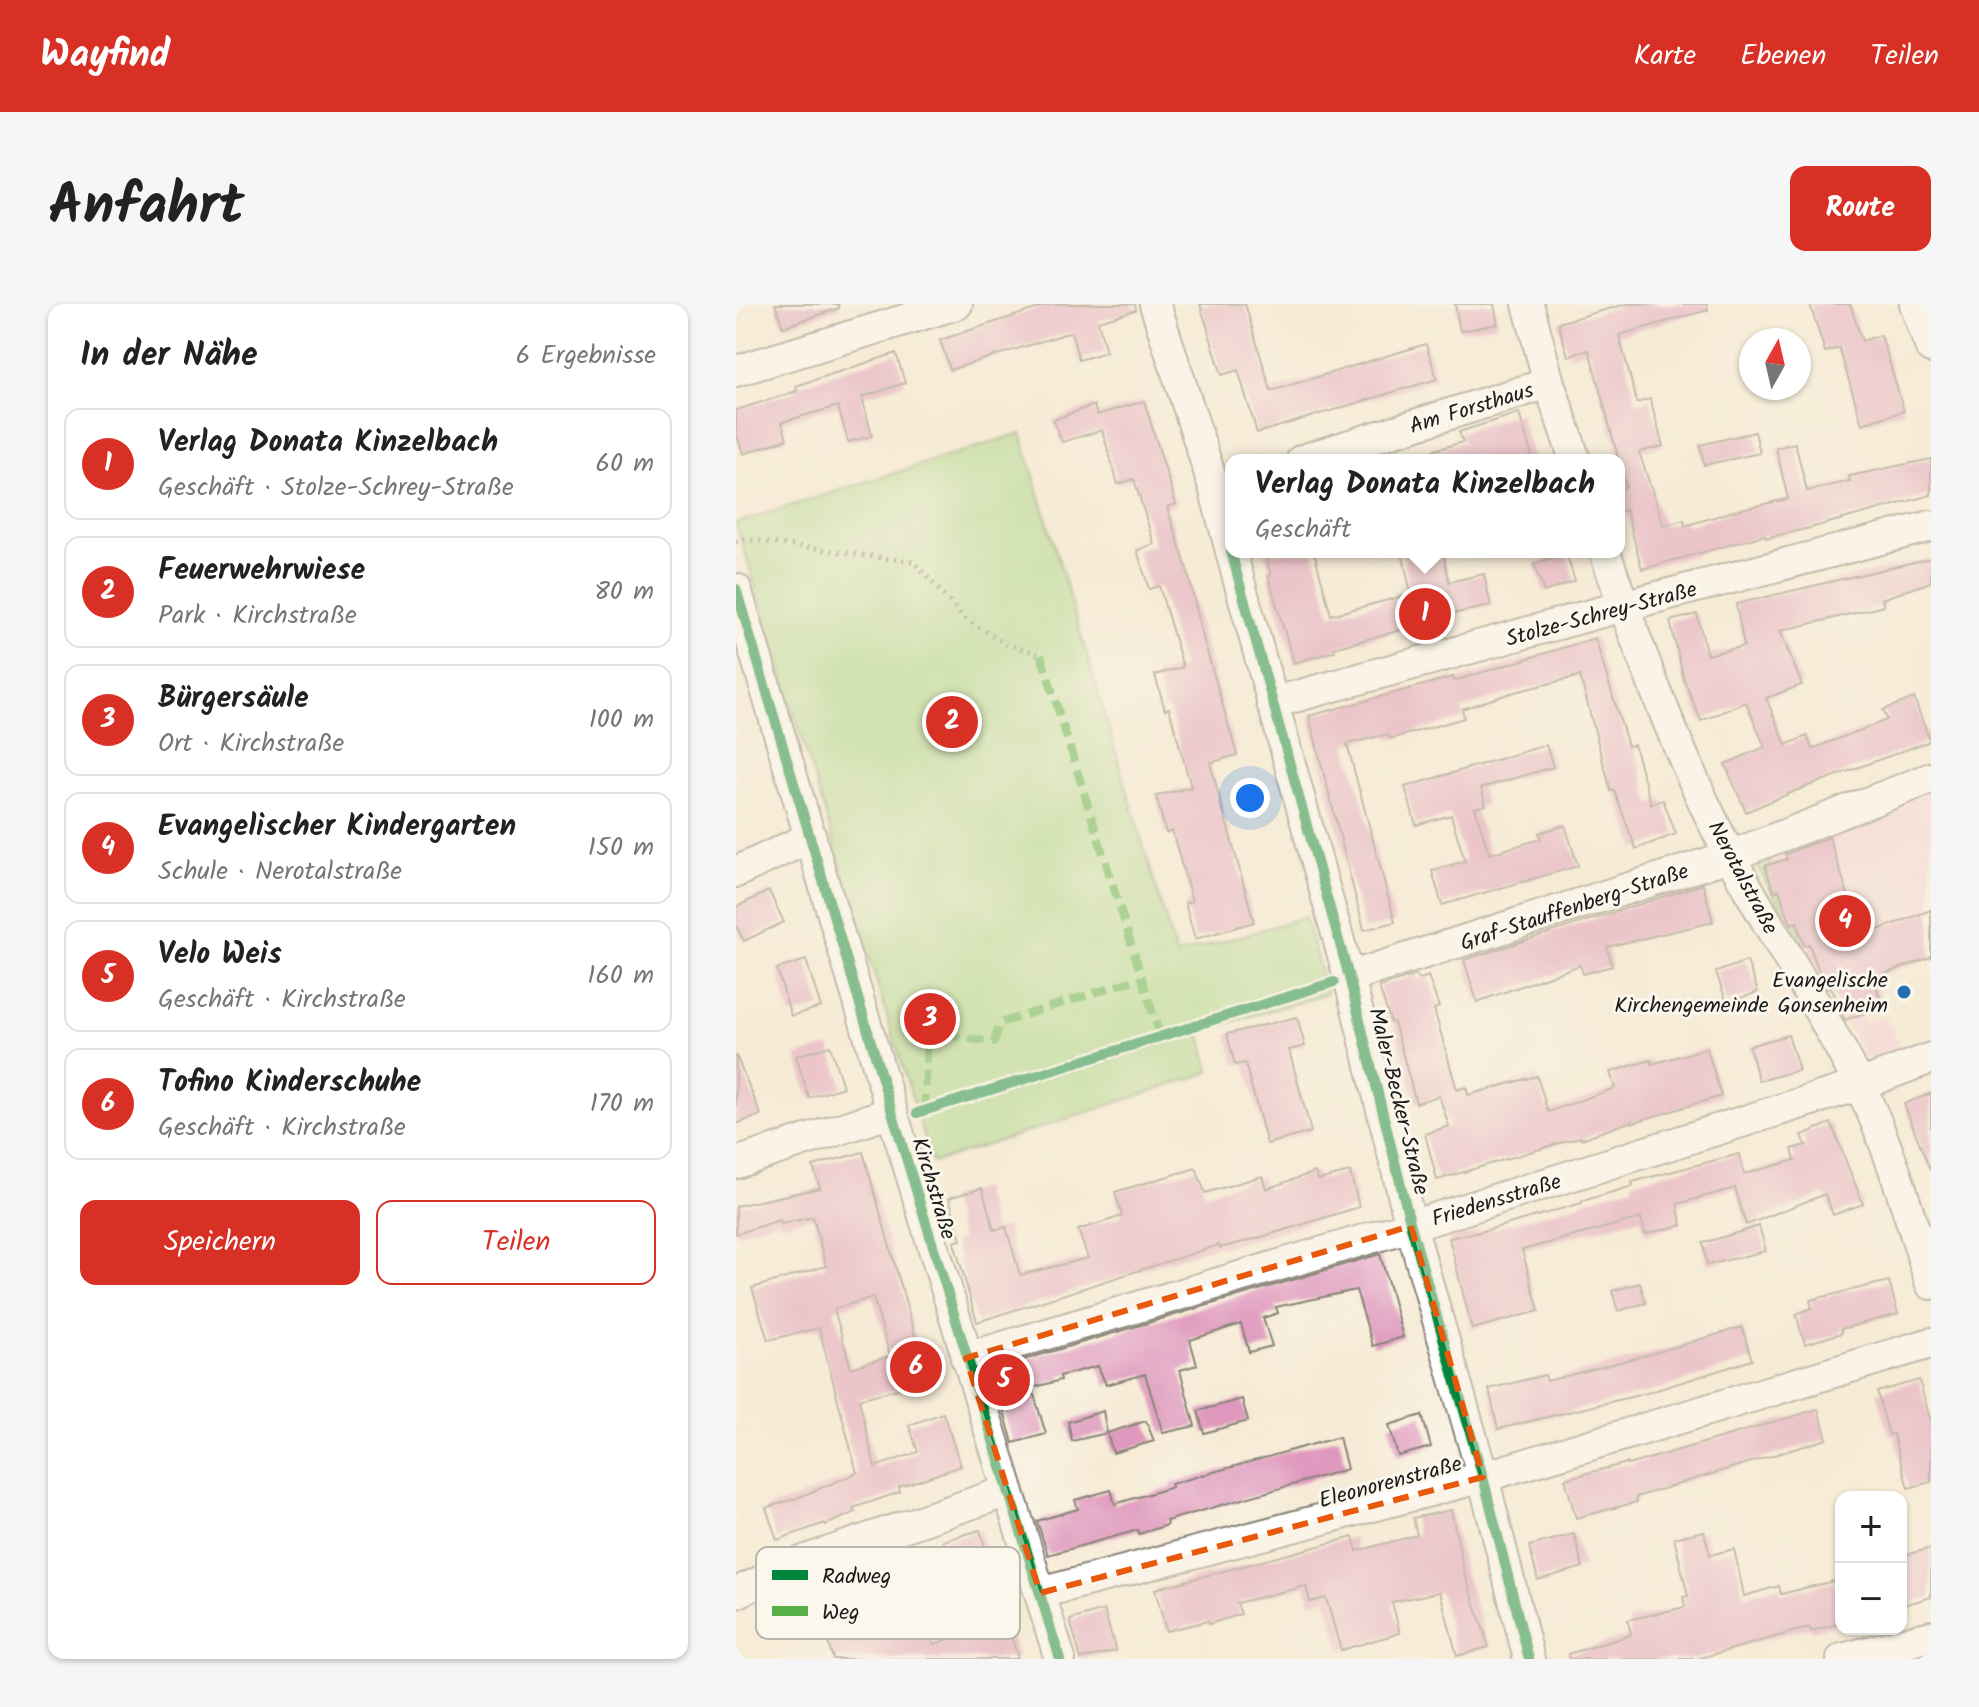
<!DOCTYPE html>
<html lang="de">
<meta charset="utf-8">
<style>
body{margin:0;font-family:Kalam,sans-serif;background:#f6f6f6;color:#222}
.controls{position:absolute;right:24px;bottom:24px;display:grid;overflow:hidden;border-radius:16px;box-shadow:0 2px 6px #0004}
.controls button{width:72px;height:72px;display:grid;place-items:center;padding:0;border:0;border-bottom:2px solid #e0e0e0;background:#fff;color:#222;font:40px sans-serif}
.compass{position:absolute;left:1003px;top:24px;width:72px;height:72px;border-radius:50%;background:#fff;box-shadow:0 2px 6px #0004;rotate:8deg}
.you{position:absolute;left:514px;top:494px;width:28px;height:28px;margin:-20px;border:6px solid #fff;border-radius:50%;background:#1a73e8;box-shadow:0 0 0 12px #1a73e833}
.badge{display:grid;place-items:center;width:52px;height:52px;border-radius:50%;background:#d93025;color:#fff;font-size:26px;font-weight:700}
.pin{position:absolute;translate:-50% -50%;border:4px solid #fff;box-shadow:0 2px 8px #0006}
.popup{position:absolute;left:489px;top:150px;width:400px;height:104px;box-sizing:border-box;display:grid;place-content:center;border-radius:16px;background:#fff;filter:drop-shadow(0 2px 6px #0005);font-size:26px;white-space:nowrap;color:#767676}
.popup b{font-size:30px;color:#222}
.popup::after{content:'';position:absolute;left:50%;top:100%;margin-left:-16px;border:16px solid transparent;border-top-color:#fff}
.list{margin:0;padding:0;list-style:none}
h2{display:flex;justify-content:space-between;align-items:center;height:104px;margin:0;padding:0 32px;font-size:34px}
h2 small{font-size:26px;font-weight:400;color:#767676}
.list li{display:grid;grid-template-columns:52px 1fr auto;gap:24px;align-items:center;box-sizing:border-box;height:112px;margin:0 16px 16px;padding:0 16px;border:2px solid #e0e0e0;border-radius:16px}
.list b{display:block;font-size:30px;white-space:nowrap}
.list p{margin:0;font-size:26px;white-space:nowrap;color:#767676}
.list em{font-size:26px;font-style:normal;color:#767676}
.actions{display:flex;gap:16px;padding:24px 32px}
.actions a{flex:1;padding:18px 0;border:2px solid #d93025;border-radius:16px;text-align:center;font-size:28px;color:#d93025}
.actions .main{background:#d93025;color:#fff}
.map{position:relative;flex:none;width:1195px;height:1355px;overflow:hidden;border-radius:16px}
header{display:flex;align-items:center;gap:48px;box-sizing:border-box;height:112px;padding:0 40px;background:#d93025;color:#fff}
header strong{font-size:38px}
nav{display:flex;gap:44px;margin-inline-start:auto;font-size:28px}
.intro{display:flex;align-items:center;justify-content:space-between;box-sizing:border-box;height:192px;padding:0 48px}
h1{margin:0;font-size:56px}
.button{padding:20px 36px;border-radius:16px;background:#d93025;color:#fff;font-size:28px;font-weight:700}
main{display:flex;gap:48px;padding:0 48px}
aside{flex:1;background:#fff;border-radius:16px;box-shadow:0 2px 6px #0004}
.map>svg:first-child{display:block}
.built{fill:#f4cfdc}
.green{fill:#a6d887;stroke:#617a52;stroke-width:2}
.building{fill:#df98be;fill-rule:evenodd}
.lines{fill:none;stroke-linecap:round;stroke-linejoin:round}
.minor-casing{stroke:#898479;stroke-width:34}
.path{stroke:#898479;stroke-width:5;stroke-dasharray:2 6;stroke-linecap:butt}
.minor{stroke:#fff;stroke-width:30}
.quiet{stroke:#55b145;stroke-width:8;stroke-dasharray:16 8;stroke-linecap:butt}
.cycleway-casing{stroke:#fbf7ec;stroke-width:15}
.cycleway{stroke:#00873e;stroke-width:10}
.marked{fill:none;stroke:#e8590c;stroke-width:6;stroke-dasharray:16 10;stroke-linejoin:round}
.poi-dot{fill:#1f6fb2;stroke:#fbf7ec;stroke-width:3}
.labels{text-anchor:middle;stroke-width:6;stroke-linejoin:round;paint-order:stroke}
.street-label{font-size:22px;fill:#1c1c1c;stroke:#fbf7ec}
.poi-label{font-size:22px;fill:#1c1c1c;stroke:#fbf7ec;text-anchor:end}
.key{fill:#fbf7ec;stroke:#b8b5ae;stroke-width:2}
.key-label{font-size:22px;fill:#1c1c1c}
</style>
<header>
<strong>Wayfind</strong>
<nav><a>Karte</a><a>Ebenen</a><a>Teilen</a></nav>
</header>
<div class="intro"><h1>Anfahrt</h1><a class="button">Route</a></div>
<main>
<aside>
<h2>In der Nähe<small>6 Ergebnisse</small></h2>
<ul class="list">
<li><span class="badge">1</span><div><b>Verlag Donata Kinzelbach</b><p>Geschäft · Stolze-Schrey-Straße</p></div><em>60 m</em></li>
<li><span class="badge">2</span><div><b>Feuerwehrwiese</b><p>Park · Kirchstraße</p></div><em>80 m</em></li>
<li><span class="badge">3</span><div><b>Bürgersäule</b><p>Ort · Kirchstraße</p></div><em>100 m</em></li>
<li><span class="badge">4</span><div><b>Evangelischer Kindergarten</b><p>Schule · Nerotalstraße</p></div><em>150 m</em></li>
<li><span class="badge">5</span><div><b>Velo Weis</b><p>Geschäft · Kirchstraße</p></div><em>160 m</em></li>
<li><span class="badge">6</span><div><b>Tofino Kinderschuhe</b><p>Geschäft · Kirchstraße</p></div><em>170 m</em></li>
</ul>
<div class="actions"><a class="main">Speichern</a><a>Teilen</a></div>
</aside>
<div class="map">
<svg width="1195" height="1355" viewBox="0 0 1195 1355">
<rect width="100%" height="100%" fill="#fbf7ec"/>
<filter id="ink" filterUnits="userSpaceOnUse"><feTurbulence type="fractalNoise" baseFrequency=".0125" numOctaves="2"/><feDisplacementMap in="SourceGraphic" scale="16" xChannelSelector="R" yChannelSelector="G"/><feConvolveMatrix kernelMatrix="1 2 1 2 8 2 1 2 1" color-interpolation-filters="sRGB"/></filter>
<filter id="wash" filterUnits="userSpaceOnUse"><feTurbulence type="fractalNoise" baseFrequency=".006" numOctaves="4" result="noise"/><feDisplacementMap in="SourceGraphic" scale="32" xChannelSelector="R" yChannelSelector="G"/><feGaussianBlur stdDeviation="1.8" result="paint"/><feColorMatrix in="noise" values="0 0 0 0 0 0 0 0 0 0 0 0 0 0 0 0 0 1.4 0 .05"/><feComposite in="paint" operator="in"/></filter>
<g filter="url(#wash)">
<rect width="100%" height="100%" fill="#f6ebd6"/>
<!-- built -->
<path class="built" d="M1195 484V606L1139 627 1154 668 1137 674 1147 702 1123 711 1127 719 1150 711 1164 745 1135 756 1129 753 1108 716 1096 683 1089 685 1084 670H1081L1019 558Z"/>
<!-- green -->
<path class="green" d="M285 129 440 651 569 613 591 690 464 727 474 768 196 859 0 219Z
M1032 549 1038 588 1043 586 1055 620 1061 618 1068 641 1066 642 1019 558Z"/>
<g id="blocks">
<!-- building -->
<path class="building" d="M39 0H102L103 4 47 23Z
M315 0H399L400 6 362 17 370 48 343 56 335 28 214 66 204 36Z
M464 0H509L535 87 690 40 701 75 521 129 502 66 486 71Z
M719 0H758L762 20 724 27Z
M890 0H971L972 6 883 31 901 99 914 95 927 142 903 148 928 222 948 216 949 222 1004 205 1052 195 1040 144 1059 139 1071 187 1114 177 1113 172 1195 155V191L1074 224 1030 234 1029 231 906 265 890 206 883 208V186L890 183 853 46 832 52 822 19Z
M1074 0H1114L1126 37 1145 31 1168 107 1126 120 1103 44 1089 48Z
M160 49 169 79 126 93 136 132 112 138 102 102 46 118 51 135 7 150 0 128V106L61 87 60 82Z
M408 97 440 200 431 203 451 265 466 330 501 451 474 459 518 618 459 635 449 599 456 597 436 527 430 529 420 492 455 483 433 404 429 406 419 371 447 363 423 282 413 285 401 246 418 240 398 175 382 180 366 126 326 138 317 116 358 101 361 111Z
M783 109 797 156H684V150L727 138 723 128Z
M1019 128 1024 149 968 161 964 141Z
M529 248H578L595 311 675 290 666 248H707L713 278 748 270 755 302 705 312 706 315 598 344 599 347 558 359 532 272 535 271Z
M830 249 839 277 808 288 798 260Z
M1195 254V278L1146 295 1148 302 1044 327 1066 381 1030 394 1050 441 1071 432 1076 445 1151 416 1147 406 1178 394 1194 437 1064 485 1010 508 989 460 1029 443 1010 398 965 417 948 376 934 317 961 310 971 351 1008 342 1000 300Z
M859 334 892 442 898 441 915 500 927 496 940 530 900 545 878 486 875 487 844 372 775 389 726 405 728 414 654 435 652 430 611 440 659 618 628 626 573 412 717 373 718 377Z
M810 441 817 463 745 484 750 501 739 504 753 550 805 535 803 529 829 521 842 562 706 601 696 567 729 557 715 511 680 521 669 483Z
M1093 533 1126 632 1195 606V653L1137 674 1147 702 1109 716 1095 683 1091 684 1086 676 1073 640 1068 641 1061 618 1055 620 1043 586 1038 588 1029 562 1051 555 1049 550Z
M967 580 977 618 871 643 876 662 847 670 844 661 741 698 728 656Z
M33 587 48 618 8 637 0 622V603Z
M70 656 85 703 55 712 41 665Z
M1011 657 1022 688 991 699 980 668Z
M680 671 682 676 692 672 703 703 698 705 721 786 730 783 732 791 801 772 812 808 879 784 874 768 915 756 916 760 971 744 985 792 896 819V817L845 835 844 833 701 876 689 830 713 822 703 792 680 799 658 718 655 719 643 683Z
M561 713 569 742 553 746 575 828 531 840 509 759 499 761 491 730Z
M1052 731 1063 766 1023 777 1013 742Z
M94 742 107 783 73 794 60 752Z
M0 751 25 811 0 820Z
M1195 789V866H1194L1168 800Z
M1095 819 1127 900 1097 911 1089 890 1010 921 999 884 941 900 946 921 909 930 905 914 786 946 803 1007 736 1025 713 934 744 928 846 899V897L897 882 896 878 1003 850 1008 870 1059 856 1056 845 1070 841 1066 831Z
M127 848 192 1077 123 1095 139 1163 182 1148 173 1121 207 1109 225 1162 163 1183 164 1188 117 1204 119 1208 90 1221 89 1219 41 1236 30 1204 61 1194 121 1169 83 1024 32 1036 16 984 90 962 77 913 45 920 44 916 0 930V902L84 884 77 862ZM137 993 154 1052 115 1064 98 1005Z
M460 864 469 889 526 872 530 885 579 868 582 876 614 868 623 903 522 934 484 944 483 941 241 1018 218 938 225 936 213 894 246 884 258 926 270 923 284 971 352 954 342 926 386 912 379 888Z
M1023 922 1030 947 971 961 967 939Z
M644 950 667 1033 637 1042 620 986 540 1003 542 1009 527 1014 536 1042 513 1048 505 1020 454 1036 461 1061 444 1066 459 1122 427 1129 409 1070 370 1081 362 1062 324 1072 325 1076 296 1084 310 1130 277 1139 263 1090 284 1083 277 1059Z
M1153 977 1162 1010 1105 1025 1106 1029 1069 1040 1060 1010 1076 1004 1074 996Z
M904 979 910 999 882 1007 876 987Z
M1006 1023 1016 1056 911 1089 762 1125 753 1085 809 1071 811 1077 915 1050Z
M1183 1076 1195 1118V1178L1172 1184 1157 1130 1153 1131 1141 1088Z
M506 1095 512 1117 468 1129 462 1107Z
M1082 1105 1091 1135 900 1193 901 1198 840 1214 829 1175 891 1159 892 1161Z
M367 1107 371 1129 336 1137 332 1118Z
M686 1111 695 1143 662 1152 653 1121Z
M410 1117 418 1137 377 1149 371 1129Z
M603 1133 611 1165 430 1217 431 1221 403 1230 402 1226 312 1251 301 1217 342 1205 339 1196 375 1186 379 1200 436 1183 435 1180Z
M715 1206 728 1267 753 1343 721 1352 704 1288 656 1298 664 1329 605 1346 590 1294 574 1298 570 1282 501 1299 505 1310 473 1320 472 1317 430 1327 419 1285 617 1233 621 1247 681 1231 677 1214Z
M244 1226 282 1355H97L85 1314 179 1286 171 1257 209 1246 207 1237ZM228 1289 239 1327 198 1340 186 1301Z
M968 1227 974 1251 998 1245 1008 1292 1043 1282 1045 1290 1098 1277 1105 1306V1319L1075 1327 1074 1323 961 1355H833L832 1350 895 1331 892 1316 949 1303 947 1293 952 1292 938 1234Z
M838 1230 847 1263 802 1276 793 1242Z
M1195 1244V1293L1165 1302V1252Z
M368 1306 380 1347 345 1355 334 1316Z"/>
</g>
</g>
<g filter="url(#ink)">
<use href="#blocks" fill-opacity="0" stroke="#898479" stroke-width="2"/>
<g class="lines">
<defs>
<path id="minor" d="M419 0 478 183 495 247
M792 0 813 79 839 156
M1179 0 1195 44
M0 67 221 0
M566 156 813 79
M495 248 613 673 675 922 747 1173 793 1355
M869 248C904 351 944 455 994 552 1035 629 1084 702 1123 780 1154 843 1174 913 1195 980
M0 285 156 808 324 1355
M536 399 887 302 1195 222
M0 568 75 533
M613 673 994 552 1195 474
M0 859 156 808
M230 1054 675 922 1123 781 1195 754
M0 1289 70 1256 272 1187
M304 1289 747 1173 1195 1039
M1106 1355 1195 1332"/>
</defs>
<!-- minor casing -->
<use href="#minor" class="minor-casing"/>
<!-- path -->
<path class="path" d="M0 238 8 235 178 258 228 314 270 340 305 351"/>
<!-- minor -->
<use href="#minor" class="minor"/>
<!-- quiet -->
<path class="quiet" d="M305 351 424 732
M189 807 191 729 258 738 264 719 405 674"/>
<defs>
<path id="cycleway" d="M495 248 613 673 675 922 747 1173 793 1355
M0 285 156 808 324 1355
M181 809 598 678"/>
</defs>
<!-- cycleway casing -->
<use href="#cycleway" class="cycleway-casing"/>
<!-- cycleway -->
<use href="#cycleway" class="cycleway"/>
</g>
</g>
<!-- marked area -->
<path d="M0 0H1195V1355H0ZM675 922 747 1173 304 1289 230 1054Z" fill="#f6ebd6" fill-opacity=".55" fill-rule="evenodd"/>
<path class="marked" d="M675 922 747 1173 304 1289 230 1054Z"/>
<!-- markers -->
<circle class="poi-dot" cx="1168" cy="688" r="8"/>
<g class="labels">
<!-- street labels -->
<g class="street-label">
<text transform="translate(735 103) rotate(-17)" y="8">Am Forsthaus</text>
<text transform="translate(865 309) rotate(-15)" y="8">Stolze-Schrey-Straße</text>
<text transform="translate(1008 573) rotate(62)" y="8">Nerotalstraße</text>
<text transform="translate(838 602) rotate(-18)" y="8">Graf-Stauffenberg-Straße</text>
<text transform="translate(664 797) rotate(76)" y="8">Maler-Becker-Straße</text>
<text transform="translate(199 884) rotate(73)" y="8">Kirchstraße</text>
<text transform="translate(760 895) rotate(-17)" y="8">Friedensstraße</text>
<text transform="translate(654 1177) rotate(-15)" y="8">Eleonorenstraße</text>
</g>
<!-- poi labels -->
<g class="poi-label">
<text x="1152" y="683">Evangelische<tspan x="1152" dy="25">Kirchengemeinde Gonsenheim</tspan></text>
</g>
</g>
<!-- legend -->
<rect x="20" y="1243" width="264" height="92" rx="12" class="key"/>
<rect x="36" y="1266" width="36" height="10" fill="#00873e"/>
<rect x="36" y="1302" width="36" height="10" fill="#55b145"/>
<g class="key-label">
<text x="86" y="1279">Radweg</text>
<text x="86" y="1315">Weg</text>
</g>
</svg>
<div class="controls">
<button>+</button>
<button>−</button>
</div>
<svg class="compass" viewBox="-18 -18 36 36"><path d="M0-13l5 13h-10z" fill="#e53935"/><path d="M0 13l5-13h-10z" fill="#767676"/></svg>
<div class="you"></div>
<div class="pin badge" style="left:689px;top:310px">1</div>
<div class="popup"><b>Verlag Donata Kinzelbach</b>Geschäft</div>
<div class="pin badge" style="left:216px;top:418px">2</div>
<div class="pin badge" style="left:194px;top:715px">3</div>
<div class="pin badge" style="left:1109px;top:617px">4</div>
<div class="pin badge" style="left:268px;top:1076px">5</div>
<div class="pin badge" style="left:180px;top:1063px">6</div>
</div>
</main>
